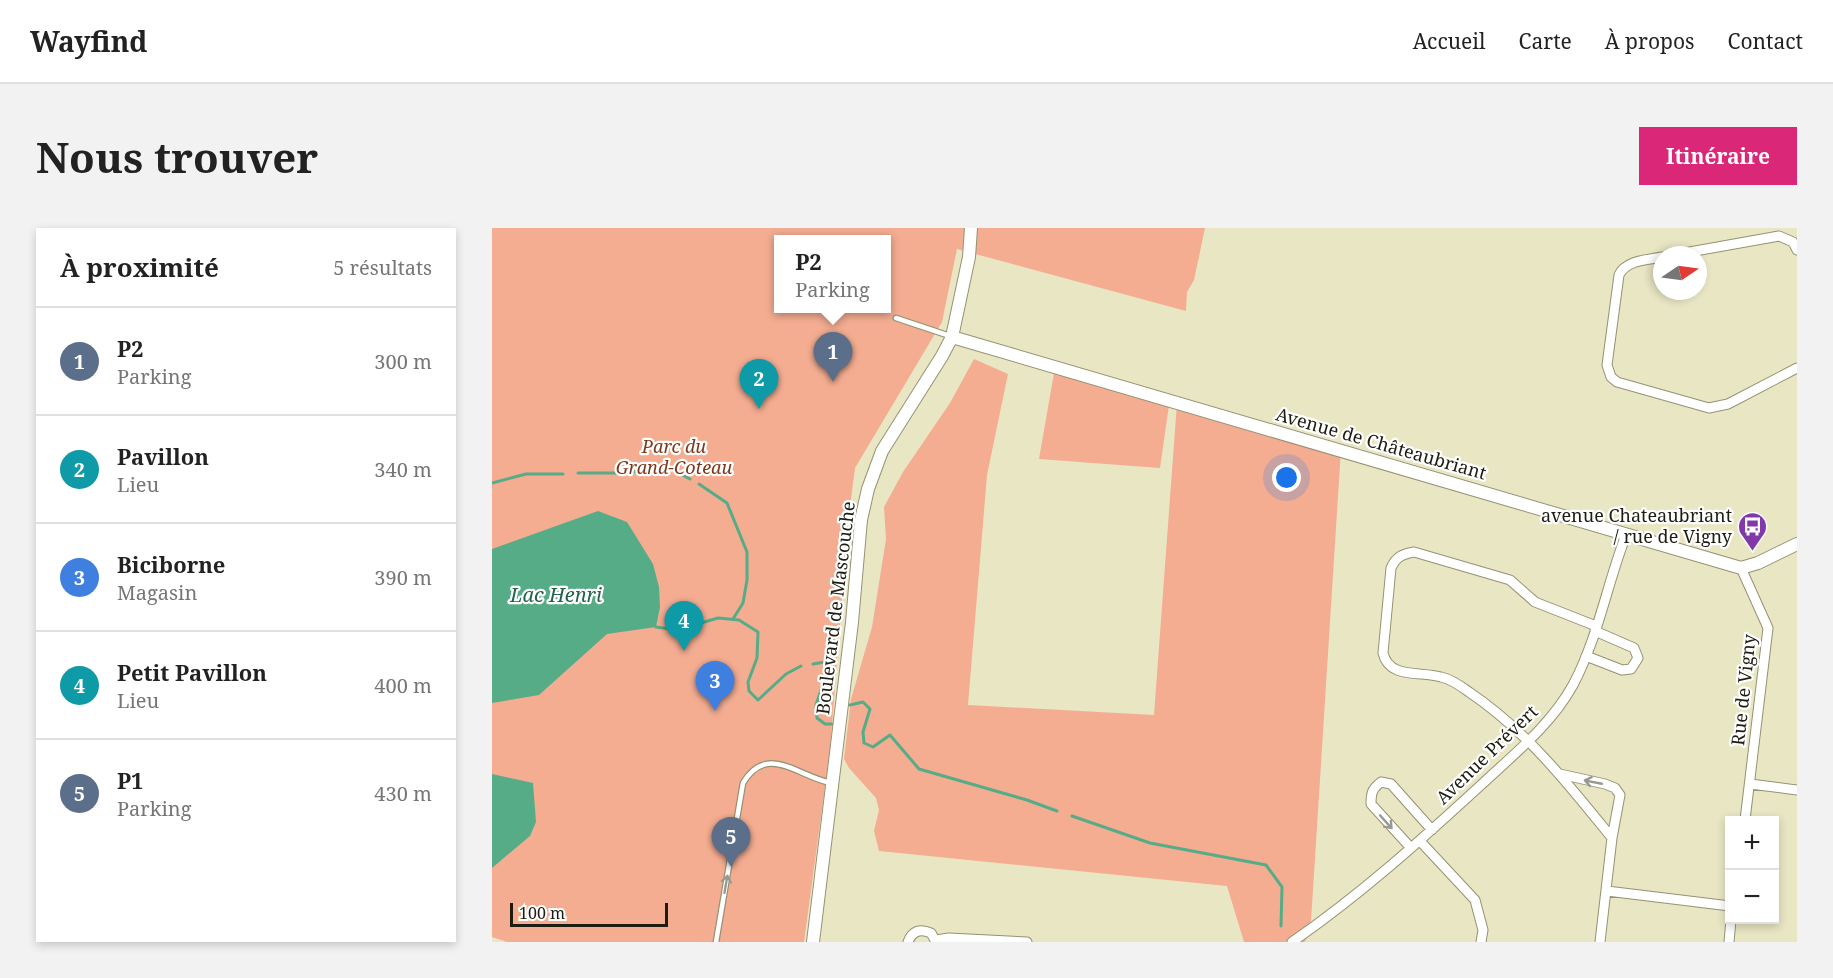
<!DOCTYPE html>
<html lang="fr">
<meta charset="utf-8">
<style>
body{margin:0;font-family:"Noto Serif",serif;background:#f2f2f2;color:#222}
.controls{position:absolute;right:18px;bottom:18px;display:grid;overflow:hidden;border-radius:0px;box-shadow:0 3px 9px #0003}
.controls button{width:54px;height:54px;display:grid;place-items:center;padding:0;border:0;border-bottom:2px solid #e0e0e0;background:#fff;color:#222;font:30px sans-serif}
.compass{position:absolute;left:1161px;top:18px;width:54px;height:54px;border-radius:50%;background:#fff;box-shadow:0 3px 9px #0003;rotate:77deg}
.scale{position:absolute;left:18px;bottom:15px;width:158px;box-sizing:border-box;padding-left:6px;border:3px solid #1d1c10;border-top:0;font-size:16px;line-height:21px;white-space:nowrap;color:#1d1c10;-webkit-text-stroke:4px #fff;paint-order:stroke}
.you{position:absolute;left:795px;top:250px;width:21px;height:21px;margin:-15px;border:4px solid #fff;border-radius:50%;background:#1a73e8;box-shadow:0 0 0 9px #1a73e833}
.badge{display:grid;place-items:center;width:39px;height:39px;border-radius:50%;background:#db2777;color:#fff;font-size:20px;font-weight:700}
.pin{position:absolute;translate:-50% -50px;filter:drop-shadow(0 2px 3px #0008)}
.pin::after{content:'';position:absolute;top:32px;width:21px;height:18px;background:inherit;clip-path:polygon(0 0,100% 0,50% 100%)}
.popup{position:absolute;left:282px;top:7px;width:117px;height:78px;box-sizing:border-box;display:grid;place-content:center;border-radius:0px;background:#fff;filter:drop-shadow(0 2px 4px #0005);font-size:20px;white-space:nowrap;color:#767676}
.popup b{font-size:22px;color:#222}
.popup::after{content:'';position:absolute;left:50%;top:100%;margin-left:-12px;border:12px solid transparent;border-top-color:#fff}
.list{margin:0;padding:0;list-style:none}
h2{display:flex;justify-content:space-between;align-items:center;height:78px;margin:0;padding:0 24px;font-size:26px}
h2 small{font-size:20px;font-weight:400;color:#767676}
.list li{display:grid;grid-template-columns:39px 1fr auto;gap:18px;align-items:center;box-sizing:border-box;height:108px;padding:0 24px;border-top:2px solid #e0e0e0}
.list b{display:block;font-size:22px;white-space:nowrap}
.list p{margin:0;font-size:20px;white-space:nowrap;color:#767676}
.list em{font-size:20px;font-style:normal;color:#767676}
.map{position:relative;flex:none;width:1305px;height:714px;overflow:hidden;border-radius:0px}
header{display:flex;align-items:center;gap:36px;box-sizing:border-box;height:84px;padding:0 30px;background:#fff;border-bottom:2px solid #e0e0e0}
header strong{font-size:28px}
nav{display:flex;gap:33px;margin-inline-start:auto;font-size:21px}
.intro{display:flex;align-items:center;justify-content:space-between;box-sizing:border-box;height:144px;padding:0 36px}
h1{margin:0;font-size:42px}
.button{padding:15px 27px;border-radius:0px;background:#db2777;color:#fff;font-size:21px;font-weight:700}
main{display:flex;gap:36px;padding:0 36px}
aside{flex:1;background:#fff;border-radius:0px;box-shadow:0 3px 9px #0003}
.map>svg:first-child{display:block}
.green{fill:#f4ad91;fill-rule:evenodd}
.water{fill:#57ac88}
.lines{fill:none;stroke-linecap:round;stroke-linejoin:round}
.stream{stroke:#57ac88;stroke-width:3}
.lane-casing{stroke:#959273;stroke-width:7}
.street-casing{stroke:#959273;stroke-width:11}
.secondary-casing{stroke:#959273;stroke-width:14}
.lane{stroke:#fff;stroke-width:4.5}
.street{stroke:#fff;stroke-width:9}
.secondary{stroke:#fff;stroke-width:12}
.oneway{stroke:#999993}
.labels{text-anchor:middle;stroke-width:4.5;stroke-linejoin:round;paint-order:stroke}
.street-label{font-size:18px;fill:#1d1c10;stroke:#fff}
.park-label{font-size:18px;font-style:italic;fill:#7c381a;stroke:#fff}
.poi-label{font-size:18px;fill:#1d1c10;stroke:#fff;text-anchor:end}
.water-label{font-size:20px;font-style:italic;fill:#24634a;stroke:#fff}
</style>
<header>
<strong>Wayfind</strong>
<nav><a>Accueil</a><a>Carte</a><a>À propos</a><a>Contact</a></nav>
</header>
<div class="intro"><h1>Nous trouver</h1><a class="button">Itinéraire</a></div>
<main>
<aside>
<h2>À proximité<small>5 résultats</small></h2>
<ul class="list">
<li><span class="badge" style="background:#5c6f8a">1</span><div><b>P2</b><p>Parking</p></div><em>300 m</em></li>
<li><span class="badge" style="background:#0f9aa8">2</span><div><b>Pavillon</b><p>Lieu</p></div><em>340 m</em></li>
<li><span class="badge" style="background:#3f7fe0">3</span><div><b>Biciborne</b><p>Magasin</p></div><em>390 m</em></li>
<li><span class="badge" style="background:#0f9aa8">4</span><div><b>Petit Pavillon</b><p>Lieu</p></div><em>400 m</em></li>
<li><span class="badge" style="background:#5c6f8a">5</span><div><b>P1</b><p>Parking</p></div><em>430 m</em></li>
</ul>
</aside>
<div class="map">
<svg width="1305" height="714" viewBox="0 0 1305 714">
<rect width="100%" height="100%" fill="#e9e6c4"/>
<!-- green -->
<path class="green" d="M0 0H713L702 52 695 64 694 83 465 21 450 94 363 240 356 294 338 522 312 714H15L0 709ZM287 12H395V80H287Z
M482 131 516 146 495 247 476 477 662 487 685 175 849 221 819 693 813 714H752L735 658 387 623 382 603 387 582 384 570 357 540 352 531 359 471 380 399 394 311 392 279 411 244 458 175Z
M562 145 677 177 668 240 547 231Z"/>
<!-- water -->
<path class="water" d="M106 283 135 294 161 336 167 359 168 379 164 399 115 406 47 467 0 475V321Z
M0 546 41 555 44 594 38 608 0 640Z"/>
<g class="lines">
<!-- stream -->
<path class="stream" d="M86 245H131L178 240 198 251
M0 255 34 246H71
M207 256 235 275 255 324V352L251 375 241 391
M164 399 185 402 226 390 247 392 266 404 265 430 256 454 257 463 266 472 294 446 309 438
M321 436 333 434 336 441 324 477 325 490 333 496H340
M358 477 371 474 378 481 371 504 372 515 381 519 398 507 427 541 535 572 565 583
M580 588 658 615 774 637 790 659 789 698"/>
<defs>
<path id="lane" d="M404 90 458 108
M224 714 251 555C275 515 305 548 339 555"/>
<path id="street" d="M1181 27 1287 8 1301 14 1305 22
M1170 29C1155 32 1134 32 1127 47L1115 137 1119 149 1125 154 1217 180 1236 176 1305 140
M1249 340 1276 400 1253 592
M1104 398 1043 374 1018 352 922 324C910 326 904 329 899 340L891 425C897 451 928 443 949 449 958 451 969 458 977 464 1035 503 1077 557 1120 610
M1094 428 1130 442 1139 441 1146 430 1142 420 1103 403
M1068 546 1113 556 1123 560 1128 567 1120 610 1108 714
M1258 556 1305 562
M928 613 983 672 991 702 989 714
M919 620 879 576C879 565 880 561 889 554L899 556 940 602
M1115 663 1238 678
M444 712 457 710 535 714
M416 714C420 703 428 700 439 705L444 714
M800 714C868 667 928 613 989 557 1022 526 1059 497 1081 457 1106 410 1115 356 1134 307
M1237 714 1239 692"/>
<path id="secondary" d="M460 109 1249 340 1266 335 1305 316
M321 714 360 394 369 292 376 261 390 223 450 128 460 109 477 29 479 0"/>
</defs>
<!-- lane casing -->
<use href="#lane" class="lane-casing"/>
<!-- street casing -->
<use href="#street" class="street-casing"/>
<!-- secondary casing -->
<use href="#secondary" class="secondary-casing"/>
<!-- lane -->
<use href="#lane" class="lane"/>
<!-- street -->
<use href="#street" class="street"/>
<!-- secondary -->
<use href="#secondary" class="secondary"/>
</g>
<!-- one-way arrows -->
<defs><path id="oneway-shaft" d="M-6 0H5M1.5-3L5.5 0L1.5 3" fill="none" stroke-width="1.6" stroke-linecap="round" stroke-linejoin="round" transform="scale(1.5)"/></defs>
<g class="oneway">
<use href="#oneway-shaft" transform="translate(1101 554) rotate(-169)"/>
<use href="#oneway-shaft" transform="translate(894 594) rotate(48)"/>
<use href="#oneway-shaft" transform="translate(234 656) rotate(-80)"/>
</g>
<!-- icons -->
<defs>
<symbol id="bus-pin" viewBox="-11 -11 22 30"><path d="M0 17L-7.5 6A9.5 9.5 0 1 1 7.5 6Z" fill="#8338aa" stroke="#fff"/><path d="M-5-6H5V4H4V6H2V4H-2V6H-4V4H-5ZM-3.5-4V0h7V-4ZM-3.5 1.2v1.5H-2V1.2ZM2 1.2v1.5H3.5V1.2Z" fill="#fff"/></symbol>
</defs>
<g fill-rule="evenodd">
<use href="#bus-pin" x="1244" y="282" width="33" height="45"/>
</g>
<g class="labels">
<!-- street labels -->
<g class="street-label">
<text transform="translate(889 216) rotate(16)" y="6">Avenue de Châteaubriant</text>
<text transform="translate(344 380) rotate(-83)" y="6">Boulevard de Mascouche</text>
<text transform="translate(1252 462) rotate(-84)" y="6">Rue de Vigny</text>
<text transform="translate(995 527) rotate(-44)" y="6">Avenue Prévert</text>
</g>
<!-- park labels -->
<g class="park-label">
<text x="182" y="225">Parc du<tspan x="182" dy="21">Grand-Coteau</tspan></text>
</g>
<!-- poi labels -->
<g class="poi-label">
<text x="1240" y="294">avenue Chateaubriant<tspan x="1240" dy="21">/ rue de Vigny</tspan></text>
</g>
<!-- water labels -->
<g class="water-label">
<text x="64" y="374">Lac Henri</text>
</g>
</g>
</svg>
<div class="controls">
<button>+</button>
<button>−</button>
</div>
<svg class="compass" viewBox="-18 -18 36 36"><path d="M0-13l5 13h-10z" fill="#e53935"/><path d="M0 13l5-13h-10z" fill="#767676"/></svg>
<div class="scale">100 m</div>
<div class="you"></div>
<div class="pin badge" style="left:341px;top:154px;background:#5c6f8a">1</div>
<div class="popup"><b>P2</b>Parking</div>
<div class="pin badge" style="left:267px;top:181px;background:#0f9aa8">2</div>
<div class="pin badge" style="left:223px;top:483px;background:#3f7fe0">3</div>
<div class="pin badge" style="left:192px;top:423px;background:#0f9aa8">4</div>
<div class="pin badge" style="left:239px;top:639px;background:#5c6f8a">5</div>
</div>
</main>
